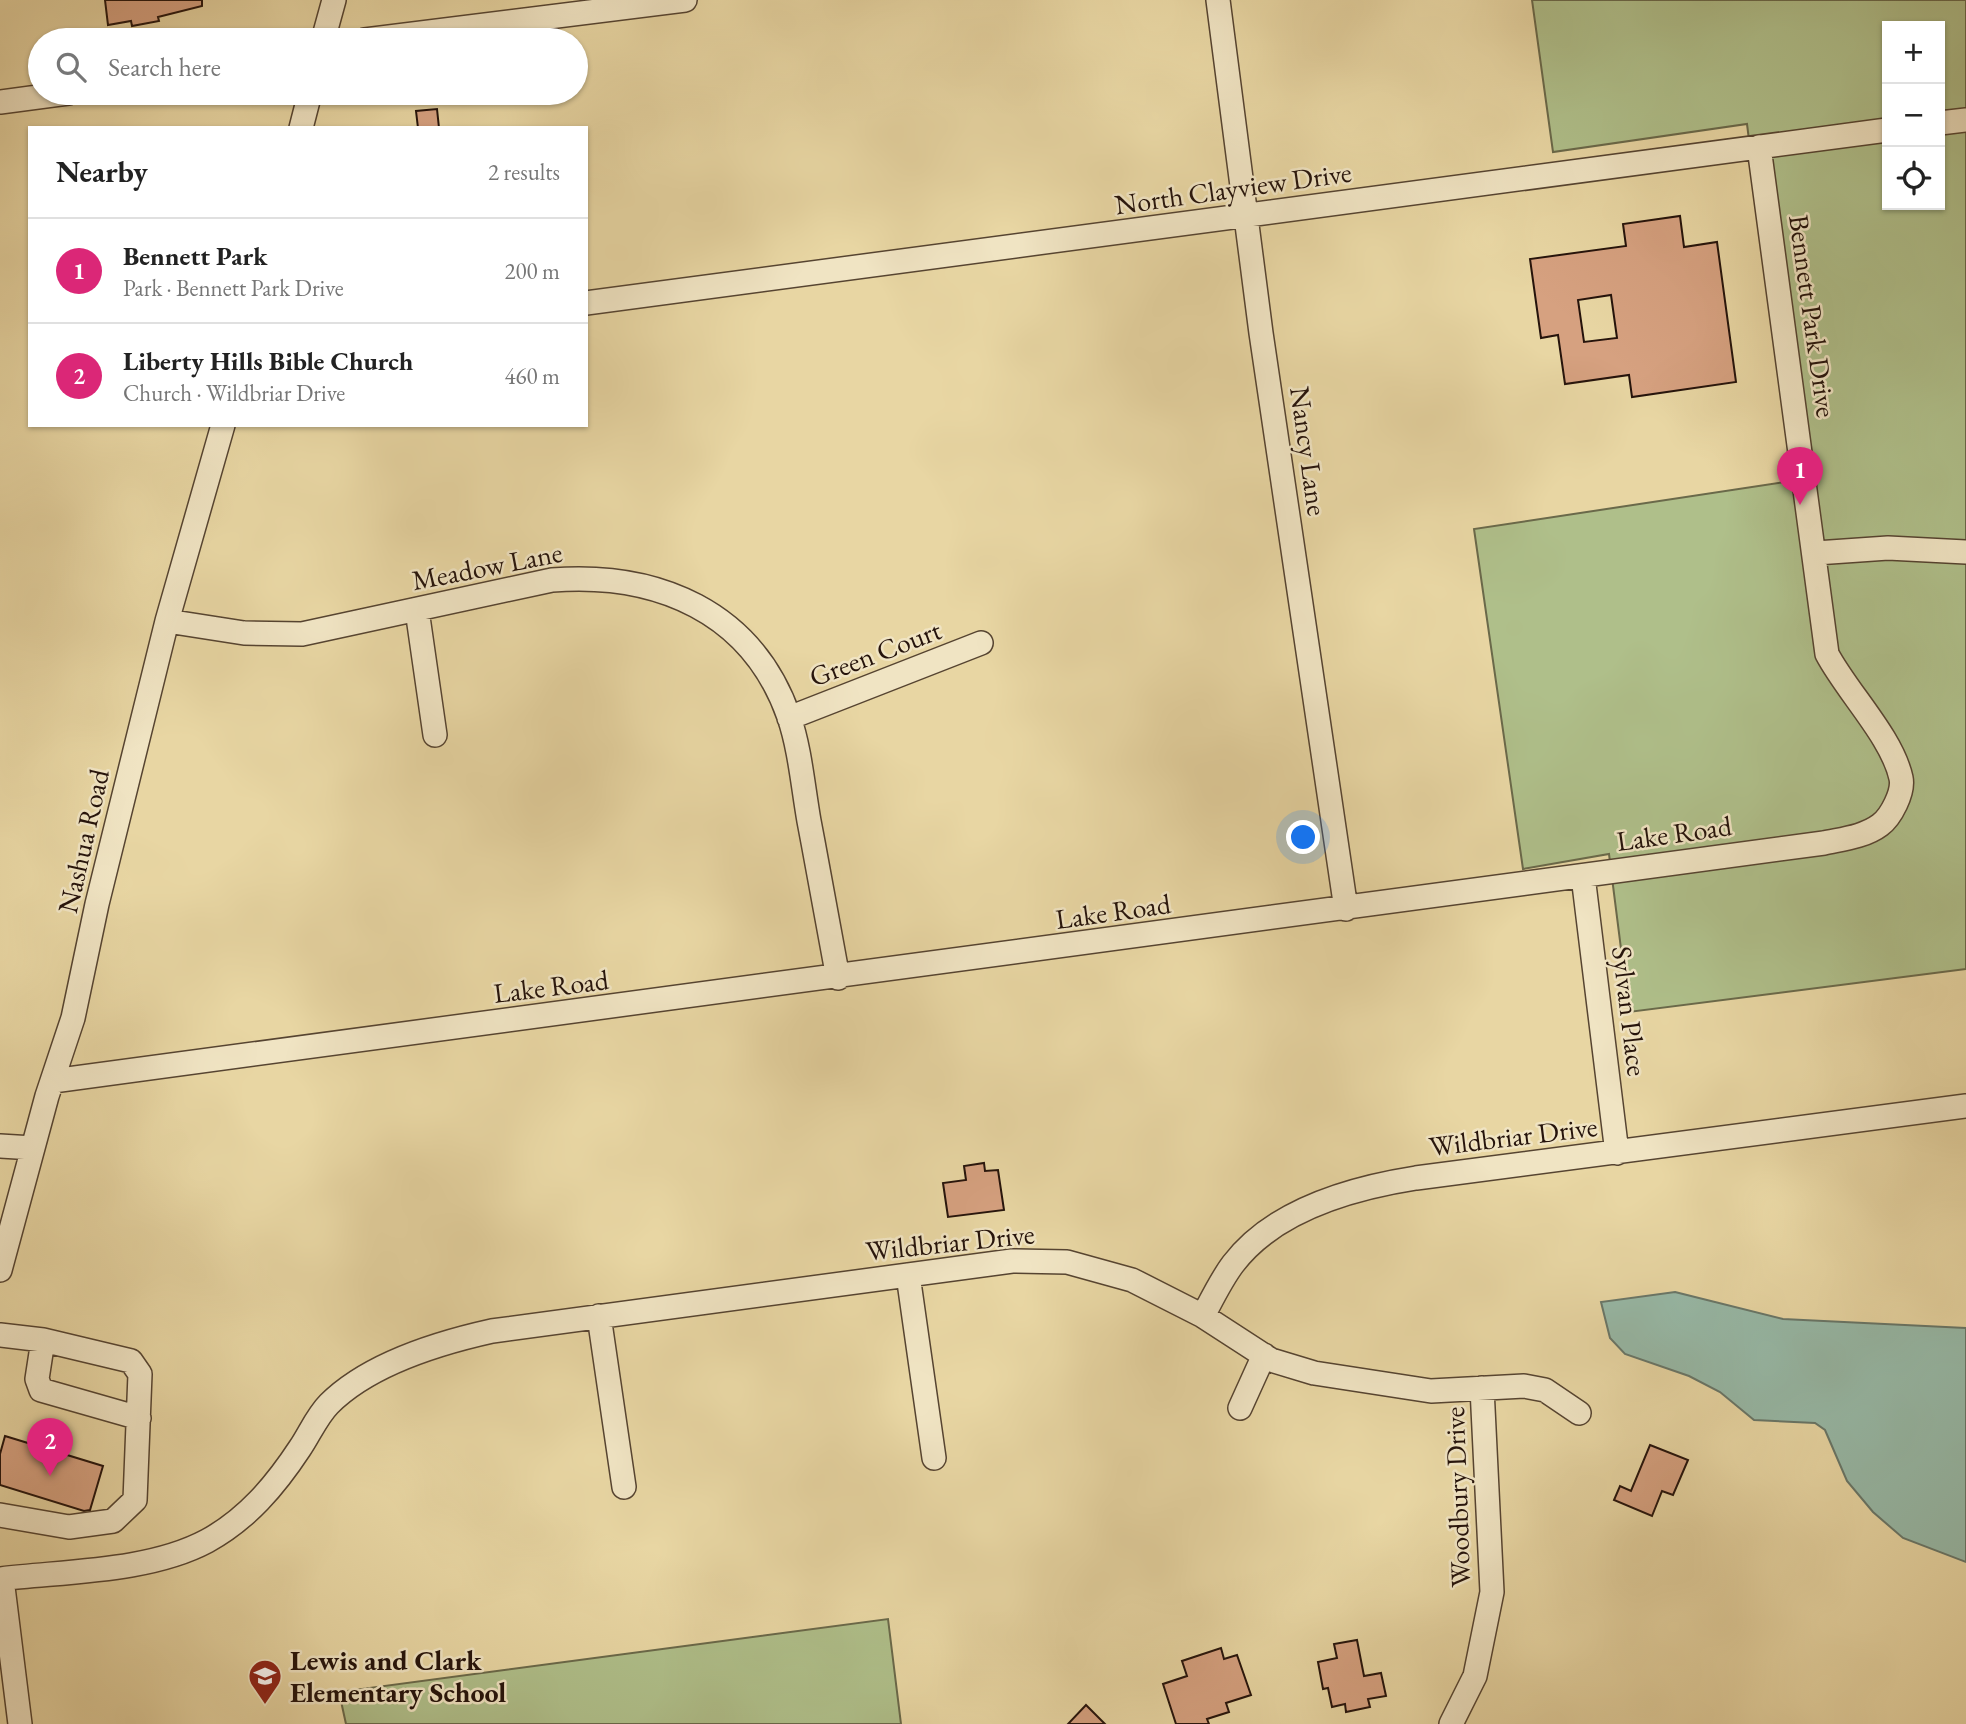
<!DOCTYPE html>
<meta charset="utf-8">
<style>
body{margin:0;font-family:"EB Garamond",serif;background:#f6f6f6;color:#222}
.controls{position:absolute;right:21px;top:21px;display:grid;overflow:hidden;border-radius:0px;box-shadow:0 2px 5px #0004}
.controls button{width:63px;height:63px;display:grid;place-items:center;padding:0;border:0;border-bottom:2px solid #e0e0e0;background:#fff;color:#222;font:35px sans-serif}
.you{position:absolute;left:1304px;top:838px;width:24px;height:24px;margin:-18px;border:5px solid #fff;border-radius:50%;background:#1a73e8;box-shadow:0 0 0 10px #1a73e833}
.badge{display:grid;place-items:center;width:46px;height:46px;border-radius:50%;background:#db2777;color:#fff;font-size:23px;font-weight:700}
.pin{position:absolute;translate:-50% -58px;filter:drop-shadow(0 2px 4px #0008)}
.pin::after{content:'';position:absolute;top:37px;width:24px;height:21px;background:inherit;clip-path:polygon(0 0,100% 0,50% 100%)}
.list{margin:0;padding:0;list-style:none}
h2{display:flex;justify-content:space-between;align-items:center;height:91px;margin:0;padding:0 28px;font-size:30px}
h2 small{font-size:23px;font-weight:400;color:#767676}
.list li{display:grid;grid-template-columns:46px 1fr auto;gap:21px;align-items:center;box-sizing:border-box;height:105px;padding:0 28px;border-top:2px solid #e0e0e0}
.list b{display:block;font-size:26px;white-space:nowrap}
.list p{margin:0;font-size:23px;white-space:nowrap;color:#767676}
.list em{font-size:23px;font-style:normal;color:#767676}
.icon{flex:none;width:38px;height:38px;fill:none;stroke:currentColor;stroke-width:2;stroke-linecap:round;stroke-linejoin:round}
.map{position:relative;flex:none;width:1966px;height:1724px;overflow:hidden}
.search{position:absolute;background:#fff;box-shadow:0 2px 5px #0004;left:28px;top:28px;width:560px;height:77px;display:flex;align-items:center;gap:18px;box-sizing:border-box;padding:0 24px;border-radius:38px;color:#767676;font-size:26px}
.panel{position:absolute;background:#fff;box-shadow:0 2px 5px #0004;left:28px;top:126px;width:560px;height:301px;border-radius:0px}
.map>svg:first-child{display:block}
.green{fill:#afbf8a;stroke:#6a694a;stroke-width:2;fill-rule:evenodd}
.water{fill:#97b9a7;stroke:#697769;stroke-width:2}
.building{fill:#d6a180;stroke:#25130b;stroke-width:2;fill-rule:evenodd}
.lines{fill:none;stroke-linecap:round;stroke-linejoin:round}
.minor-casing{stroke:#564431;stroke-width:26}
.minor{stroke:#f0e4c3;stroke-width:23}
.labels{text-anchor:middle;stroke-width:5;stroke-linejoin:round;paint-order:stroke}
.street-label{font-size:28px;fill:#25130b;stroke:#f0e4c3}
.poi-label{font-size:28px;font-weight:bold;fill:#25130b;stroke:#f0e4c3;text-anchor:start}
</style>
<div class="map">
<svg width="1966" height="1724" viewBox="0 0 1966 1724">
<rect width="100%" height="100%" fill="#e8d6a3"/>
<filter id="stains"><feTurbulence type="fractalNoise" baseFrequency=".00286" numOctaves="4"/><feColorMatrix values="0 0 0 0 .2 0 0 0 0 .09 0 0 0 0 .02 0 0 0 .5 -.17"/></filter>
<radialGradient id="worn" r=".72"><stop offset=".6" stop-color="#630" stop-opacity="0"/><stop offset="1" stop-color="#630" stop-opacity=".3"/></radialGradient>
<!-- green -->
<path class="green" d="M1532 0H1966V969L1629 1012 1609 854 1523 869 1474 529 1792 481 1747 124 1553 152ZM1887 26H1940V205H1887Z
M888 1619 901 1724H346L339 1692Z"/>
<!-- water -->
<path class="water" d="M1675 1292 1783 1319 1966 1328V1562L1903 1538 1873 1512 1847 1481 1825 1430 1815 1423 1754 1420 1720 1392 1689 1376 1625 1354 1610 1338 1601 1302Z"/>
<!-- building -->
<path class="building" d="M105 0H202V6L158 17 159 21 132 26 131 21 108 25Z
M437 109 439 128H418L416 111Z
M1680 216 1684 247 1717 242 1736 382 1632 397 1629 375 1565 384 1558 335 1541 338 1530 259 1626 246 1623 224ZM1611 295 1617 338 1584 342 1578 300Z
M984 1163 985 1171 998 1170 1004 1210 948 1217 943 1183 966 1180 964 1166Z
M5 1436 103 1466 90 1510 84 1511 0 1485V1454Z
M1650 1445 1688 1460 1673 1495 1662 1491 1652 1516 1614 1500 1620 1486 1631 1491Z
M1357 1640 1364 1676 1381 1673 1386 1696 1368 1699 1370 1707 1346 1712 1345 1704 1332 1707 1328 1688 1323 1689 1318 1662 1337 1658 1334 1644Z
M1221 1648 1224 1659 1237 1655 1251 1695 1226 1703 1229 1712 1207 1719 1209 1724H1176L1163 1684 1187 1676 1182 1661Z
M1086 1705 1105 1724H1068Z"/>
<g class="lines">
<defs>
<path id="minor" d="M1218 0 1261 333 1346 909
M323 40 334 0
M365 40 685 0
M0 102 68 93
M1940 123 1966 120
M301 128 310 93
M586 303 1887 130
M1816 553 1888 548 1966 552
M417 610 435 735
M167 621 244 633 302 634 552 580C657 572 752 611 789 717 800 749 803 787 809 821 819 873 828 925 838 978
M789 718 981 643
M1583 876 1617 1153
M53 1081 1824 843C1842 839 1864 837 1880 825 1891 817 1904 792 1901 778 1892 737 1847 692 1827 654L1759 147
M0 1146 33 1148
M0 1270 47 1096 73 1018 97 904 167 621 223 425
M908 1275 934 1458
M599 1316 624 1487
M1203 1316C1212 1299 1221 1280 1233 1264 1274 1210 1352 1188 1416 1178L1966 1106
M0 1335 43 1340 131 1361 140 1374 135 1500 113 1521 69 1527 0 1515
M43 1340 37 1379 41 1390 139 1418
M1240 1408 1264 1355
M0 1579C66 1571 149 1572 207 1541 247 1519 275 1486 300 1448 309 1435 317 1416 329 1404 369 1364 438 1343 492 1331L1012 1261 1067 1262 1132 1280 1203 1316 1271 1360 1314 1373 1431 1391 1524 1386 1545 1390 1579 1413
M2 1579 20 1724
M1451 1724 1475 1676 1492 1592 1482 1388"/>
</defs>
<!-- minor casing -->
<use href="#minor" class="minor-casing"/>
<!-- minor -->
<use href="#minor" class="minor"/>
</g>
<!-- icons -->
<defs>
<symbol id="school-pin" viewBox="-11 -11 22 30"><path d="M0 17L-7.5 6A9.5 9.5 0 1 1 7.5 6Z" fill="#8f2418" stroke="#f0e4c3"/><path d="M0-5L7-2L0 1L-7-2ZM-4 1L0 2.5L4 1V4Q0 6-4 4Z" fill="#fff"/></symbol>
</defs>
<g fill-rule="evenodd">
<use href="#school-pin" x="246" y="1657" width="38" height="52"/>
</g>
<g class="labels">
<!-- street labels -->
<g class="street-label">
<text transform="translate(1233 188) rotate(-8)" y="10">North Clayview Drive</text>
<text transform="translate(1813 316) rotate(82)" y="10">Bennett Park Drive</text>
<text transform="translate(1309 451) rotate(82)" y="10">Nancy Lane</text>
<text transform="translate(487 566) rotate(-11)" y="10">Meadow Lane</text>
<text transform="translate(875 653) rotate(-21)" y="10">Green Court</text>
<text transform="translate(1674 833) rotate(-8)" y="10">Lake Road</text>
<text transform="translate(83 841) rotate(-77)" y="10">Nashua Road</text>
<text transform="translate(1113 911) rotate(-8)" y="10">Lake Road</text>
<text transform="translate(551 986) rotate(-7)" y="10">Lake Road</text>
<text transform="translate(1630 1011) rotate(83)" y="10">Sylvan Place</text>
<text transform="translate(1513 1136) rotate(-7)" y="10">Wildbriar Drive</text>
<text transform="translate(950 1242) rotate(-6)" y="10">Wildbriar Drive</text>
<text transform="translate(1457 1497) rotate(-92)" y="10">Woodbury Drive</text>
</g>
<!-- poi labels -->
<g class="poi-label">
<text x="290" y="1670">Lewis and Clark<tspan x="290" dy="32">Elementary School</tspan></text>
</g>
</g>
<rect width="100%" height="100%" filter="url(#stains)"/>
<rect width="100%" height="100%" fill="url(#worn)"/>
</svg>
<div class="controls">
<button>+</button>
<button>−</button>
<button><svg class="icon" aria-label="locate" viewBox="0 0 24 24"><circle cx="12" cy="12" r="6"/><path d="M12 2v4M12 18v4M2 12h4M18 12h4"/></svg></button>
</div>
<div class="you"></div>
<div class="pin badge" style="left:1800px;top:505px">1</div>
<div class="pin badge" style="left:50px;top:1476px">2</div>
<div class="search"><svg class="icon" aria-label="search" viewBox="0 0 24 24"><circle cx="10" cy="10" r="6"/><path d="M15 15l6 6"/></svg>Search here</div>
<section class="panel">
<h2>Nearby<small>2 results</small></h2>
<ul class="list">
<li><span class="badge">1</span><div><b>Bennett Park</b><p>Park · Bennett Park Drive</p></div><em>200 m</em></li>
<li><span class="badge">2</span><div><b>Liberty Hills Bible Church</b><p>Church · Wildbriar Drive</p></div><em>460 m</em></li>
</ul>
</section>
</div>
